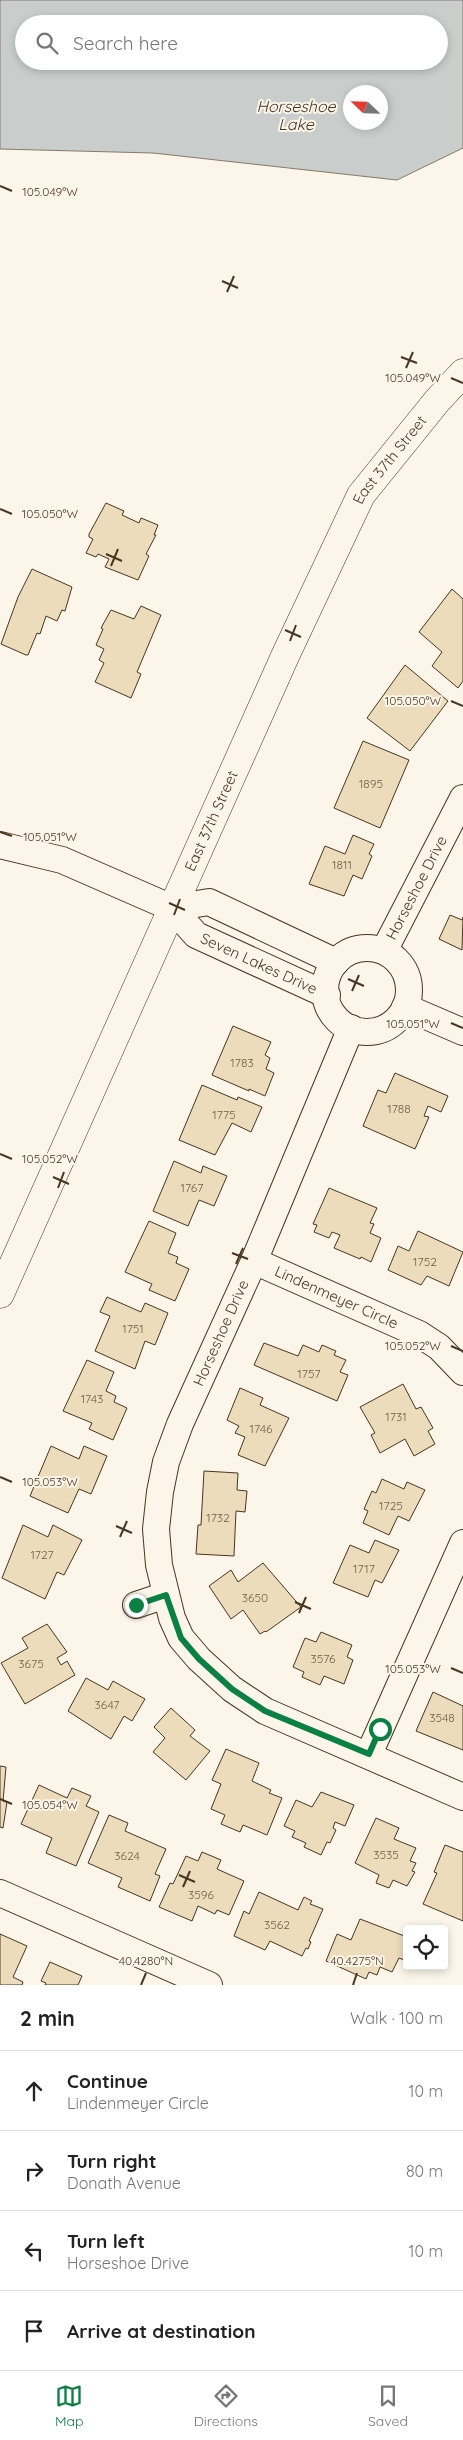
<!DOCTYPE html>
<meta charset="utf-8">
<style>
body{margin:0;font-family:Quicksand,sans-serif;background:#f2f2f2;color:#222}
.controls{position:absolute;right:15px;bottom:15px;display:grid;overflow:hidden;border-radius:5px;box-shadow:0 2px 8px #0003}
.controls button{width:45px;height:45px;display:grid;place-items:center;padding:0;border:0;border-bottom:1px solid #e0e0e0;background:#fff;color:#222;font:25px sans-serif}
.compass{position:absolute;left:343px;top:85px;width:45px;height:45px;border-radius:50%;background:#fff;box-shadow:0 2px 8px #0003;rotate:293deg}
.stop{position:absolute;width:15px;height:15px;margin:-11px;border:4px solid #0b8043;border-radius:50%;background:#fff}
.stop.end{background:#0b8043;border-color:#fff;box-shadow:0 1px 5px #0008}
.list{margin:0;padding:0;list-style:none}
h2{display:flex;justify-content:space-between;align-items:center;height:65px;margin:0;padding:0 20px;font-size:21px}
h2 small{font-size:16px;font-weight:400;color:#767676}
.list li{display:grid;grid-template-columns:32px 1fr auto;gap:15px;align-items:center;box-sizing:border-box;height:80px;padding:0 20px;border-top:1px solid #e0e0e0}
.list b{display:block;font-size:19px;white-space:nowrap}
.list p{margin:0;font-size:16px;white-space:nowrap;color:#767676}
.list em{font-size:16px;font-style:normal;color:#767676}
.icon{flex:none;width:28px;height:28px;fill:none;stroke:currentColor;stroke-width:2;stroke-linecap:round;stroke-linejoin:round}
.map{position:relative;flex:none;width:463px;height:1985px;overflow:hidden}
.search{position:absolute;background:#fff;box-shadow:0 2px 8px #0003;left:15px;right:15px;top:15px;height:55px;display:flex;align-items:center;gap:12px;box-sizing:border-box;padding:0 18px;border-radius:28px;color:#767676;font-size:19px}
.sheet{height:385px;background:#fff}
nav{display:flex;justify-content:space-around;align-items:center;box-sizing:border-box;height:70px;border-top:1px solid #e0e0e0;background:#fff;font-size:14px;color:#767676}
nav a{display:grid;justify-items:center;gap:2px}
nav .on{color:#0b8043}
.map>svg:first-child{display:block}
.water{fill:#c9cecd;stroke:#887966;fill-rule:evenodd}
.building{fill:#ecdcbc;stroke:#4a3520}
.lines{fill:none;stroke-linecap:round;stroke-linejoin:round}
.minor-casing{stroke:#4a3520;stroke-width:28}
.major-casing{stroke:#4a3520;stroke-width:29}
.minor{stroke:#fbf6e9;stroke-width:26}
.major{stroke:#fbf6e9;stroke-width:28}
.route{stroke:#0b8043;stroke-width:6}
.ticks{fill:none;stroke:#4a3520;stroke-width:2}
.labels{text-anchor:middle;stroke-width:4;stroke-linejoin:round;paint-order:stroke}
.number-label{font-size:12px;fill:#725f47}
.street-label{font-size:15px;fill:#4a3520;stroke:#fbf6e9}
.water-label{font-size:16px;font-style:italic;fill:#4a3520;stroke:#fbf6e9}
.ticks-label{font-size:12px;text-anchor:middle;fill:#4a3520;stroke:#fbf6e9;stroke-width:4;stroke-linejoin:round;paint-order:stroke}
</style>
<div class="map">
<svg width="463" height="1985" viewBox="0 0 463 1985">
<rect width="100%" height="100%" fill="#fbf6e9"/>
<!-- water -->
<path class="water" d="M0 0H463V148L397 180 153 153 0 149ZM24 24H439V61H24ZM350 92H380V122H350Z"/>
<!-- building -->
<path class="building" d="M106 503 124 511 122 515 139 523 141 518 158 525 154 535H156L146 554 149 556 138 580 105 567 109 559 98 554 96 557 86 553 93 539 89 537V534Z
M32 569 72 587 65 611 62 610 57 621 46 616 40 634 37 633 28 655H26L1 644 18 597Z
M452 589 463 599V681L458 688 432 666 442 652 419 632Z
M141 606 161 615 137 672 141 674 131 698 95 682 104 663 99 660 104 649 96 645 103 629 101 628 111 610 134 619Z
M405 665 448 701 410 751 367 718Z
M363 741 409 760 380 828 334 808Z
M353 835 374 844 369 854 372 856 362 879 353 875 344 896 309 884 325 846 345 854Z
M450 915 462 920 463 917 462 950 439 939Z
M233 1026 271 1042 265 1055 270 1058 266 1069 274 1073 265 1096 249 1089V1091L212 1075Z
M395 1073 448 1096 441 1112 428 1106 424 1116 429 1117 415 1149 363 1126 378 1090 386 1093Z
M202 1085 237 1100 238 1097 262 1107 251 1132 232 1123 215 1155 179 1140Z
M174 1161 201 1173 203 1166 227 1176 214 1206 199 1200 188 1226 153 1211Z
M329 1188 377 1208 370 1223 374 1224 370 1233 381 1238 371 1262 361 1257 360 1259 334 1248 340 1235 332 1232 329 1238 314 1232 317 1225 313 1224Z
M149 1221 176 1233 168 1253 178 1257 176 1263 189 1269 175 1301 149 1290 152 1284 125 1272Z
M418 1231 463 1252 449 1286 427 1276 421 1285 388 1270 398 1246 409 1251Z
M107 1297 141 1312 145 1303 168 1313 155 1345 145 1341 135 1369 95 1351 110 1316 100 1312Z
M264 1343 298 1356 303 1345 319 1352 322 1345 336 1351 334 1355 346 1360 340 1372 348 1375 337 1401 254 1365Z
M87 1360 114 1372 106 1391 116 1396 114 1402 127 1408 113 1440 89 1429 92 1423 63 1411Z
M403 1384 416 1409 421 1407 433 1428 428 1431 435 1444 414 1456 405 1439 380 1453 371 1435 375 1433 360 1407Z
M240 1388 263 1398 260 1405 289 1418 265 1466 238 1455 245 1437 235 1433 239 1426 227 1420Z
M51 1446 79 1459 84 1446 107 1456 91 1494 79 1489 68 1513 30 1496Z
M204 1471 238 1473 237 1490 247 1491 245 1512 236 1511 234 1556 196 1554 198 1525H201Z
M382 1479 404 1489 407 1482 425 1490 409 1521 398 1516 389 1535 363 1523 368 1511 364 1509 372 1491 376 1493Z
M23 1525 48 1537 53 1525 82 1540 64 1575 57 1572 45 1599 2 1578Z
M375 1540 399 1550 382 1583 375 1580 368 1597 333 1583 350 1545 369 1553Z
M263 1563 301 1607 266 1632 265 1631 260 1634 243 1610 231 1619 209 1586 231 1570 238 1582Z
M47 1624 67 1652 57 1658 61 1665 67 1661 75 1675 25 1704 1 1663 28 1648 22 1638Z
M321 1632 352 1645 347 1657 353 1660 344 1684 324 1676 320 1685 302 1677 304 1672 293 1667 305 1638 316 1642Z
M86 1678 108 1690 113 1681 145 1699 132 1721 124 1716 111 1739 68 1711Z
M433 1692 463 1706V1750L416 1731Z
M171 1708 195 1730 190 1736 210 1751 186 1780 153 1752 165 1738 154 1727Z
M226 1749 259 1763 252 1781 271 1790 269 1793 282 1798 267 1835 243 1825 240 1832 221 1824 225 1815 211 1809 221 1784 212 1780Z
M0 1766 6 1767 3 1801 7 1802 3 1828 0 1827Z
M39 1785 67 1798 72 1788 91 1796 86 1806 99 1812 76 1866 46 1853 52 1838 21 1824Z
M321 1792 354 1805 345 1826 335 1822 333 1828 336 1830 330 1843 327 1842 321 1855 304 1847 306 1843 292 1837 295 1831 284 1826 296 1800 312 1807Z
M109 1815 128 1823 125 1831 166 1849 155 1874 160 1876 150 1901 118 1887 122 1878 88 1863Z
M376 1818 399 1828 394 1839 416 1848 410 1861 416 1863 412 1871 415 1872 407 1886 393 1880 389 1888 376 1883 379 1875 355 1863Z
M445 1845 463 1852V1921L423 1904 437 1873 434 1872Z
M202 1852 221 1860 217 1869 244 1881 229 1915 217 1910 215 1914 198 1906 192 1921 159 1907 170 1883 173 1884 186 1856 198 1861Z
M259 1892 298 1910 304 1897 312 1901 310 1904 323 1909 309 1941 311 1942 308 1949 306 1948 302 1956 270 1941 265 1950 234 1936 244 1911 249 1914Z
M360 1919 407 1937V1961L399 1958 392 1972 380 1967 377 1975 369 1972 366 1979 326 1961 337 1934 351 1940Z
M0 1934 27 1946 13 1977 23 1982 22 1985H0Z
M50 1962 82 1976 78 1985H45L46 1983 41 1981Z"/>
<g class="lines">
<defs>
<g id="minor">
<path id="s1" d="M0 845 62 860 172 908 196 935 327 995"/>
<path d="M172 908 209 902 336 962"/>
<circle cx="367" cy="990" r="42"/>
<path id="s2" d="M384 951 463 798"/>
<path d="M405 1007 463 1032"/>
<path d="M351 1028 254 1261 180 1424 166 1462 160 1492 156 1529 159 1565 172 1618 181 1638 199 1659 232 1689 265 1711 463 1797"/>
<path id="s3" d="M254 1261 419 1334 439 1347 463 1372"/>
<path d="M136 1605 166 1595"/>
<path d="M369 1754 463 1543"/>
<path d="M0 1893 209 1985"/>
</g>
<g id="major">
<path id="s4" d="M0 1294 286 654 361 495 437 401 463 373"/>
</g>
</defs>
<!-- minor casing -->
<use href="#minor" class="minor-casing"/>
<!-- major casing -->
<use href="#major" class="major-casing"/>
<!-- minor -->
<use href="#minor" class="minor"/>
<!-- major -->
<use href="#major" class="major"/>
</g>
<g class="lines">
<!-- route -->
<path class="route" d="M136 1605 166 1595 181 1638 199 1659 232 1689 265 1711 369 1754 380 1729"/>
</g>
<!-- ticks -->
<path class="ticks" d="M0 186 12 191M222 281 238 288M227 292 234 276M401 357 417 363M406 368 413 352M451 378 463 383M0 509 12 514M106 554 122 561M111 566 118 549M285 630 301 637M290 641 296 625M451 701 463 706M0 832 12 836M169 903 185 910M174 915 180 899M348 979 364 986M352 991 359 975M451 1023 463 1028M0 1154 12 1159M53 1177 69 1184M58 1188 64 1172M232 1253 248 1259M236 1264 243 1248M451 1346 463 1351M0 1477 12 1482M116 1526 132 1533M120 1537 127 1521M295 1602 311 1609M299 1613 306 1597M451 1668 463 1673M0 1799 12 1804M179 1875 195 1882M183 1887 190 1871M141 1985 146 1973M353 1985 357 1973"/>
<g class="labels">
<!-- number labels -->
<g class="number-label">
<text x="371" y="788">1895</text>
<text x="342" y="869">1811</text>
<text x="242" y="1067">1783</text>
<text x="399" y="1113">1788</text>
<text x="224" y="1119">1775</text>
<text x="192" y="1192">1767</text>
<text x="425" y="1266">1752</text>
<text x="133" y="1333">1751</text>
<text x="309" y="1378">1757</text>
<text x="92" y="1403">1743</text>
<text x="396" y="1421">1731</text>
<text x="261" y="1433">1746</text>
<text x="391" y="1510">1725</text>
<text x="218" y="1522">1732</text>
<text x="42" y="1559">1727</text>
<text x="364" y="1573">1717</text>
<text x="255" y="1602">3650</text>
<text x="323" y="1663">3576</text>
<text x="31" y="1668">3675</text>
<text x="107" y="1709">3647</text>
<text x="442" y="1722">3548</text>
<text x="386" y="1859">3535</text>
<text x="127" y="1860">3624</text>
<text x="201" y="1899">3596</text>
<text x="277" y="1929">3562</text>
</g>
<!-- street labels -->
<g class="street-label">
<text dy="5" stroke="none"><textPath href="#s4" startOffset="922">East 37th Street</textPath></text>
<text dy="5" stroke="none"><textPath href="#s4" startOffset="518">East 37th Street</textPath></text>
<text dy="5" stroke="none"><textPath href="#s2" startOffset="71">Horseshoe Drive</textPath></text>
<text dy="5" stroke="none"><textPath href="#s1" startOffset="289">Seven Lakes Drive</textPath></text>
<text dy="5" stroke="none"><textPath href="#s3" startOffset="90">Lindenmeyer Circle</textPath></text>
<text transform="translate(221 1333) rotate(-66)" y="5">Horseshoe Drive</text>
</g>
<!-- water labels -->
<g class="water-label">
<text x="296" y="112">Horseshoe<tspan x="296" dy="18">Lake</tspan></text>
</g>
</g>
<g class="ticks-label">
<text x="50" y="196">105.049°W</text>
<text x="413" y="382">105.049°W</text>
<text x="50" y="518">105.050°W</text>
<text x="413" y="705">105.050°W</text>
<text x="50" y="841">105.051°W</text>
<text x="413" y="1028">105.051°W</text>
<text x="50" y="1163">105.052°W</text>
<text x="413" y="1350">105.052°W</text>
<text x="50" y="1486">105.053°W</text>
<text x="413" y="1673">105.053°W</text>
<text x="50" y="1809">105.054°W</text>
<text x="146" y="1965">40.4280°N</text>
<text x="357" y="1965">40.4275°N</text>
</g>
</svg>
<div class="controls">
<button><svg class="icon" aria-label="locate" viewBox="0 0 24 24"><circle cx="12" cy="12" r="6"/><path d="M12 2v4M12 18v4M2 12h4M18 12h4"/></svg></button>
</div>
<svg class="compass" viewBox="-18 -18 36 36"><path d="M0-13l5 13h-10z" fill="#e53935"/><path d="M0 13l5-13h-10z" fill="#767676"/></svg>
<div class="stop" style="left:380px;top:1729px"></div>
<div class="stop end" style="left:136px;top:1605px"></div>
<div class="search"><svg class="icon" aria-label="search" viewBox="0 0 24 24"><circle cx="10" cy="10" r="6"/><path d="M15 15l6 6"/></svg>Search here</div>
</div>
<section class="sheet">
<h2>2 min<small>Walk · 100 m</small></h2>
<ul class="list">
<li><svg class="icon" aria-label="ahead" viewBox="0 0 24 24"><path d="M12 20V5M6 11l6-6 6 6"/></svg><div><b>Continue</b><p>Lindenmeyer Circle</p></div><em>10 m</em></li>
<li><svg class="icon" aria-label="right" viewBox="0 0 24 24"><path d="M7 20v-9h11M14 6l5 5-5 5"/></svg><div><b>Turn right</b><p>Donath Avenue</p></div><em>80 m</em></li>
<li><svg class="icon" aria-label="left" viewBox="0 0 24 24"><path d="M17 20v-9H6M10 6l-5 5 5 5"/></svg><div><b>Turn left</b><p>Horseshoe Drive</p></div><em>10 m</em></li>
<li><svg class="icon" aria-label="arrive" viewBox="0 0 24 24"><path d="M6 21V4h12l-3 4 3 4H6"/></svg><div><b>Arrive at destination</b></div></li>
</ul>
</section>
<nav>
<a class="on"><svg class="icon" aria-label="map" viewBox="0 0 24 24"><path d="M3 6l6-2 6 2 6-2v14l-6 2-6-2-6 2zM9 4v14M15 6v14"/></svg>Map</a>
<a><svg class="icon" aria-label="directions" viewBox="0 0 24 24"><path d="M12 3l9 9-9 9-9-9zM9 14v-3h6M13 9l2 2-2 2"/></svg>Directions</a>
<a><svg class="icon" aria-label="saved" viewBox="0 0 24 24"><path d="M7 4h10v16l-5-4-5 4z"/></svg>Saved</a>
</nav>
